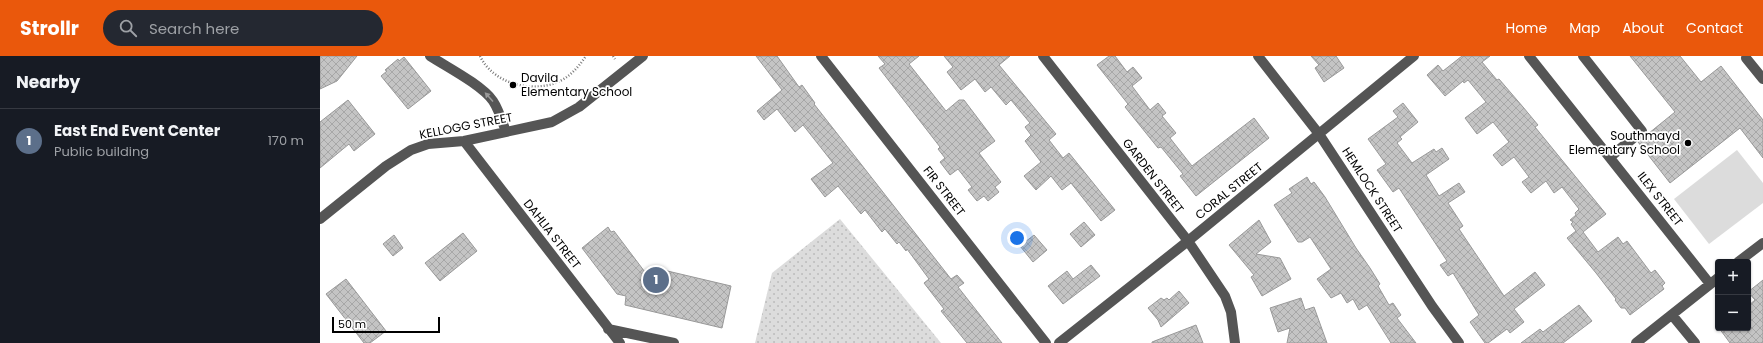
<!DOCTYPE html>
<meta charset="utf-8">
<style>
body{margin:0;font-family:Poppins,sans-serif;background:#242831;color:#f1f3f6}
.controls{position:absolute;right:12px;bottom:12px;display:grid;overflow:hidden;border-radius:4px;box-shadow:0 1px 3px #0004}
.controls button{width:36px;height:36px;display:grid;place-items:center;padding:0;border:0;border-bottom:1px solid #363941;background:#171b24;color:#f1f3f6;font:20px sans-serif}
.scale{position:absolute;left:12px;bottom:10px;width:108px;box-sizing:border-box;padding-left:4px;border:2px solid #000;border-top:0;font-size:11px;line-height:14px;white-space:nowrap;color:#000;-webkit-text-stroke:3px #fff;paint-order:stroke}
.you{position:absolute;left:697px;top:182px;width:14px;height:14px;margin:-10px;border:3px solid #fff;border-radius:50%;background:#1a73e8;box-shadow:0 0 0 6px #1a73e833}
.badge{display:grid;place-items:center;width:26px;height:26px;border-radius:50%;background:#ea580c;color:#fff;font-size:13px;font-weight:700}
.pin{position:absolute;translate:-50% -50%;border:2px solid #fff;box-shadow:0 1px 4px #0006}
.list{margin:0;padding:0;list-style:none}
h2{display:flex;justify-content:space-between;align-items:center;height:52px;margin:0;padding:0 16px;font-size:17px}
h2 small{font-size:13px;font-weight:400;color:#9ea1a6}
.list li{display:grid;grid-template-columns:26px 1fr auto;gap:12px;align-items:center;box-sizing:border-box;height:64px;padding:0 16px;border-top:1px solid #363941}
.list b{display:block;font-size:15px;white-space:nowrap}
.list p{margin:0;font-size:13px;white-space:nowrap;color:#9ea1a6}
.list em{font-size:13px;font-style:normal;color:#9ea1a6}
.icon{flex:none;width:22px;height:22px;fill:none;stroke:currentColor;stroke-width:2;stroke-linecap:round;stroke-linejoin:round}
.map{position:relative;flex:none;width:1443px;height:287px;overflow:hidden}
header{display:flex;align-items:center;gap:24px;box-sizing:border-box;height:56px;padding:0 20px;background:#ea580c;color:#fff}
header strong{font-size:19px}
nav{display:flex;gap:22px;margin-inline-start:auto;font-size:14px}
.search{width:280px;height:36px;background:#242831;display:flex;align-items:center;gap:10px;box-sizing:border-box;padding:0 14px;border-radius:22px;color:#9ea1a6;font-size:15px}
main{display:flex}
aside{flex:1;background:#171b24}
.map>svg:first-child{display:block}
.grass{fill:url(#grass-dots)}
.park{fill:#dcdcdc}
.building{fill:url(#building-cross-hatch);stroke:#999}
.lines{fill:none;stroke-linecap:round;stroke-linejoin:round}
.path{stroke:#777;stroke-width:2.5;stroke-dasharray:1 2;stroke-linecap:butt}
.minor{stroke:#555;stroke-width:10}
.oneway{fill:#999}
.poi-dot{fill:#000;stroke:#fff;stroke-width:1.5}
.labels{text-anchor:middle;stroke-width:3.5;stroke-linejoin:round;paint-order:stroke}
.poi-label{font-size:12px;fill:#000;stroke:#fff;text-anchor:start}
.street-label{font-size:12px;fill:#000;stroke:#fff}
</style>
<header>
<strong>Strollr</strong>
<div class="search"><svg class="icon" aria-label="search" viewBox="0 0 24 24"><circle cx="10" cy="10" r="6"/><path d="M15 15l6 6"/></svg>Search here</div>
<nav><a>Home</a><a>Map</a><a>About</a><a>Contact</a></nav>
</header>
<main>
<aside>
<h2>Nearby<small></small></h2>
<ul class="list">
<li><span class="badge" style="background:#5c6f8a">1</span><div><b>East End Event Center</b><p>Public building</p></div><em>170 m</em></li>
</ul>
</aside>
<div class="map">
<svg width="1443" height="287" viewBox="0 0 1443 287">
<defs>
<pattern id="grass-dots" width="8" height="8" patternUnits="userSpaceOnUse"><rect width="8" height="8" fill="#dcdcdc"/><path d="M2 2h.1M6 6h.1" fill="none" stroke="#bbb" stroke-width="1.8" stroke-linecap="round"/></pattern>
<pattern id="building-cross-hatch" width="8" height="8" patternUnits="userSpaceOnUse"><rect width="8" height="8" fill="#c4c4c4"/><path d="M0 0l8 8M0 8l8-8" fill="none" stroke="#a7a7a7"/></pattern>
</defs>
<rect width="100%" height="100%" fill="#fff"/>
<!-- grass -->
<path class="grass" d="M520 163 621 287H435L452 217Z"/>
<!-- park -->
<path class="park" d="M1417 94 1443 127V147L1389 188 1354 143Z"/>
<!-- building -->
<path class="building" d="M0 0H37L17 25 0 33Z
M436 0H457L479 31 482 29 495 47 494 48 631 223 637 219 644 227 638 231 682 287H647L621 255 624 253 604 227 609 223 587 193 586 195 579 186 577 188 565 173 562 176 545 154 541 158 518 130 505 141 491 123 513 107 483 69 475 76 457 53 444 64 437 55 462 34Z
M558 0H599L589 8 626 55 639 44H644L675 85 659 97 681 126 675 131 679 136 668 145 664 140 657 145 648 134 652 131 638 113 630 119 620 106 625 102 618 93 620 91 559 12 565 8Z
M624 0H690L679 9 736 78 729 84 743 102 749 97 795 154 781 165 751 127 742 134 731 120 716 134 704 120 721 106 705 85 711 79 705 71 710 67 691 44 686 49 671 31 665 36 655 23 641 34 627 16 633 11Z
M789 0H795L807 16 813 11 822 22 812 30 830 54 838 47 846 57 842 60 856 77 850 82 872 110 934 62 949 82 876 140 860 120 863 118 841 91 838 92 805 51 808 48 777 9Z
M991 0H1016L1024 12 1004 26 995 12 999 9Z
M1142 0H1170L1162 6 1177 24 1179 23 1203 51 1218 69 1215 71 1286 158 1263 176 1278 196 1298 181 1303 188 1307 185 1331 217 1335 214 1345 227 1342 230 1344 233 1310 259 1305 252H1301L1295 244 1296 243 1276 217 1247 182 1256 175 1251 168 1253 166 1250 164 1256 159 1255 157 1259 153 1242 131 1234 137 1226 125 1211 137 1202 126 1209 121 1194 101 1182 110 1173 99 1189 86 1173 66 1157 78 1145 62 1166 46 1148 24 1144 27 1143 25 1125 40 1107 19 1118 9 1123 15Z
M1310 0H1360L1381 26 1401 10 1443 64V102L1420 72 1350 127 1318 86 1355 56Z
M84 1 111 35 88 53 61 20 67 15 65 14 78 3 79 5Z
M28 44 55 78 34 95 29 88 0 112V66Z
M1083 47 1098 66 1080 81 1082 83 1077 87 1092 107 1114 93 1116 96 1122 92 1129 103 1106 119 1119 140 1139 127 1145 136 1128 147 1143 170 1139 173 1184 240 1215 216 1225 229 1194 253 1204 266 1190 277 1187 273 1168 287H1165L1150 266 1159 259 1133 217 1128 220 1120 209 1127 205 1079 132 1073 136 1057 114 1066 108 1048 83 1078 61 1073 55Z
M987 121 991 128 994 126 1005 141 1036 192 1050 212 1060 228 1058 230 1069 249 1073 247 1081 259 1077 262 1096 287H1071L1047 249 1039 254 1033 243 1027 247 1021 237 1011 242 997 223 1011 213 990 181 982 186H978L954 149 972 137 969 133Z
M939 164 951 186 936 198 960 202 971 223 942 240 931 221 934 219 909 189Z
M764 166 775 179 761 191 750 178Z
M288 171 291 176 294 175 334 228 339 213 411 230 402 272 305 249 306 240 297 238 262 192Z
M143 177 157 195 120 225 105 207Z
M74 179 83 192 73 200 63 188Z
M714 179 727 194 713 206 700 190Z
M771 209 780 220 743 248 728 230 747 215 753 223Z
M26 223 66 275 50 287H44L6 238Z
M1443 224V287H1410L1399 272H1428V250L1435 244 1428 236Z
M859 235 869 247 841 271 838 264 828 252 841 242 844 244 847 242 849 244Z
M981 242 985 254 994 251 1007 287H967L970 272 958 276 950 252Z
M1259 249 1272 265 1243 287H1201L1220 273 1223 276Z
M876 269 883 287H832V286Z"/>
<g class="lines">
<!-- path -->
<path class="path" d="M160 0C173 28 213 38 240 25 252 19 259 10 266 0
M293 0 295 3"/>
<!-- minor -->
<path class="minor" d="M110 0C127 11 162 29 173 45 179 54 182 65 186 76
M501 0 726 287
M723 0 868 185 905 240 911 256 915 287
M938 0 999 78 1112 250 1139 287
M1209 0 1390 228
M1263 0 1322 75 1290 101
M1426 2 1443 23
M144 85 300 287
M0 163 66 110 91 94 108 88 144 85 232 66 259 51 323 0
M1418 206 1443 187
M1352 259 1375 287
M288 273 354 287
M739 287 868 185 1094 0
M1316 287 1398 222"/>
</g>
<!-- one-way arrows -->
<defs><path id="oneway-solid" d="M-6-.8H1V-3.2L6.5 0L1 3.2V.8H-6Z"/></defs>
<use class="oneway" href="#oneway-solid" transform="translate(169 41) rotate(-132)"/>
<!-- markers -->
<g class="poi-dot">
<circle cx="193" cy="29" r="4"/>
<circle cx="1368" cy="87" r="4"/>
</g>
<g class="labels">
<!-- poi labels -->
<g class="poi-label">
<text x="201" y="26">Davila<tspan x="201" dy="14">Elementary School</tspan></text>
<text x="1360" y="84" text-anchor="end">Southmayd<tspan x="1360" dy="14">Elementary School</tspan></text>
</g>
<!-- street labels -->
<g class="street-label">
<text transform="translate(146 70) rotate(-11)" y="4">KELLOGG STREET</text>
<text transform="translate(833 120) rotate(52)" y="4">GARDEN STREET</text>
<text transform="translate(1052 134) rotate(57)" y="4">HEMLOCK STREET</text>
<text transform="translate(624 135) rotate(52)" y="4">FIR STREET</text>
<text transform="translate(909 135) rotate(-39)" y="4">CORAL STREET</text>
<text transform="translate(1340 143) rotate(52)" y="4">ILEX STREET</text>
<text transform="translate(232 178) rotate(52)" y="4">DAHLIA STREET</text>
</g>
</g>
</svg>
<div class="controls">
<button>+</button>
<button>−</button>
</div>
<div class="scale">50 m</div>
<div class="you"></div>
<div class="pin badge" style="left:336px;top:224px;background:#5c6f8a">1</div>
</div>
</main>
